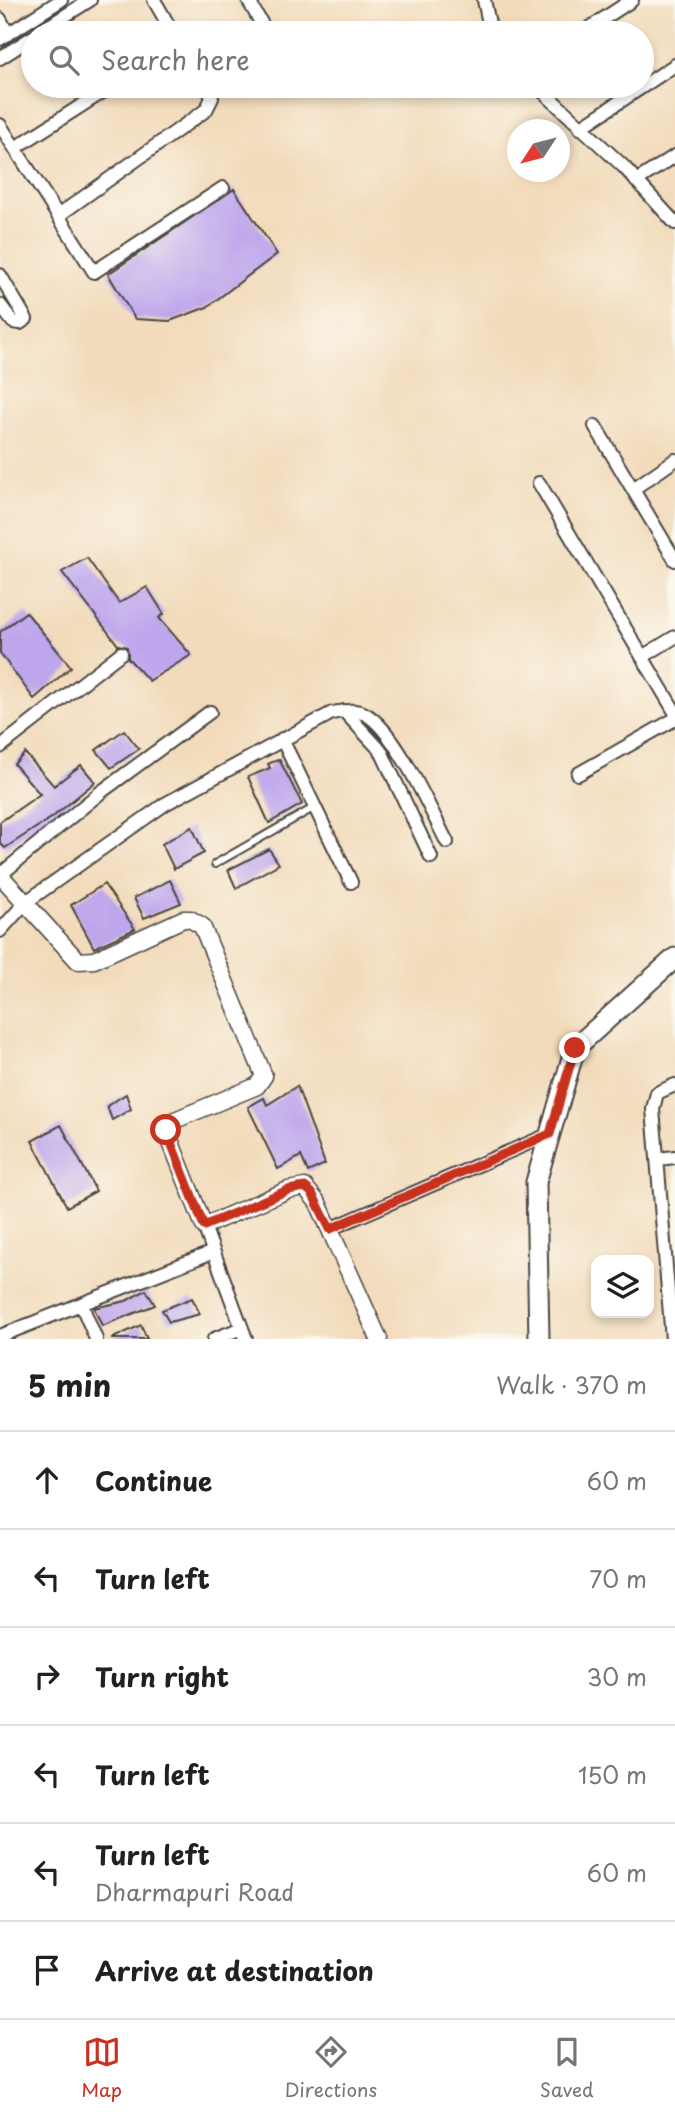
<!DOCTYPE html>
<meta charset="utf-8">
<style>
body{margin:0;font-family:"Playpen Sans",sans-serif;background:#f6f6f6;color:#202124}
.controls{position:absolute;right:21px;bottom:21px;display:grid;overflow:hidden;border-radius:14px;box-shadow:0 4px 10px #0003}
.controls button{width:63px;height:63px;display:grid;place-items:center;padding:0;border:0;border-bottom:2px solid #e0e0e0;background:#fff;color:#202124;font:35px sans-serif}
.compass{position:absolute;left:507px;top:119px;width:63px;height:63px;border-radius:50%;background:#fff;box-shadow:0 4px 10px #0003;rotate:234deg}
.stop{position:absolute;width:21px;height:21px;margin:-16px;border:5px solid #c8321e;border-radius:50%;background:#fff}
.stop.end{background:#c8321e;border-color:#fff;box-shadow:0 2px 7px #0008}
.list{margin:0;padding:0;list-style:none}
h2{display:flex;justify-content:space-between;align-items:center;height:91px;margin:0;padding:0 28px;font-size:30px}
h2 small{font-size:23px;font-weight:400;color:#757577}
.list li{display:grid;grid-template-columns:46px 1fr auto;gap:21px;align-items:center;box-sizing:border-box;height:98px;padding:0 28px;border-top:2px solid #e0e0e0}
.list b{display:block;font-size:26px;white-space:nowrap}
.list p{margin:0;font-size:23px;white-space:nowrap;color:#757577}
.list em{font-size:23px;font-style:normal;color:#757577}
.icon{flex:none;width:38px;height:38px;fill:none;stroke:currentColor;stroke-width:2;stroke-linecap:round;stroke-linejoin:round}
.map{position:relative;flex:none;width:675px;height:1339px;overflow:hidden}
.search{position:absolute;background:#fff;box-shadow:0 4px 10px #0003;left:21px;right:21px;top:21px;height:77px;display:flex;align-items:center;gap:18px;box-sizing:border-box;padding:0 24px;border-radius:38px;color:#757577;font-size:26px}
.sheet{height:679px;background:#fff}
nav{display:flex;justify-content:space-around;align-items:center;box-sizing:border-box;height:98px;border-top:2px solid #e0e0e0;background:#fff;font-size:19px;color:#757577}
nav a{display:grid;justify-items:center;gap:4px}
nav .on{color:#c8321e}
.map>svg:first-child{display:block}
.building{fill:#bda6ec}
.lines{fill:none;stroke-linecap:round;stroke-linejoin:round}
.service-casing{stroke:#494541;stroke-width:10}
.minor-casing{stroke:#494541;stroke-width:16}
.tertiary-casing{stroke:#494541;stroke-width:19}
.primary-casing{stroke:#494541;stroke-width:23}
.service{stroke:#fff;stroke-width:6}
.minor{stroke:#fff;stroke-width:12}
.tertiary{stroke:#fff;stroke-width:16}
.primary{stroke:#fff;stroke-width:19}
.route{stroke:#c8321e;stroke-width:9}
</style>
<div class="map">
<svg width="675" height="1339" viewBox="0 0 675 1339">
<rect width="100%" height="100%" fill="#fbf7ec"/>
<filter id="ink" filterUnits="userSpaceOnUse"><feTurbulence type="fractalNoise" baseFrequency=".0143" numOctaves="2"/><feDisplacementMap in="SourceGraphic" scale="14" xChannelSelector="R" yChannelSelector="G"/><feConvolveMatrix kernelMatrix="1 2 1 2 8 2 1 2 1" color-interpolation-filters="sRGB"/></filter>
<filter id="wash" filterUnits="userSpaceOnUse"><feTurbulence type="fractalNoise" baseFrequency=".00686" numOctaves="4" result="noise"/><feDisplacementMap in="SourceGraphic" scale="28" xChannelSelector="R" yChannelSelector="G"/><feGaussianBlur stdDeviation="1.57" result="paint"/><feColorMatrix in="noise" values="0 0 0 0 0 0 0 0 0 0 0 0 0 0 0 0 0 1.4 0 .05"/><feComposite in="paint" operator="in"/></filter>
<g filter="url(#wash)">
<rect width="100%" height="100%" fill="#f2dbbb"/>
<g id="blocks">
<!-- building -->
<path class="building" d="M234 189 277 254 207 307 170 321 135 319 108 274Z
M87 558 119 603 147 587 164 614 159 618 191 655 149 681 128 658 127 647 118 645 62 572Z
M26 612 71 667 34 699 0 653V632Z
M124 730 139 749 111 768 96 750Z
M25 753 54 786 81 765 95 782 54 816 5 848 0 843V822L40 794 14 764Z
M279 759 302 804 269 823 248 777 270 768 268 764Z
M192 827 204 853 174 869 162 844Z
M269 849 279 864 236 888 228 870Z
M170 880 181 903 144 918 134 898Z
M104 884 135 929 94 948 71 905Z
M297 1086 325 1164 308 1172 301 1156 278 1169 248 1107 264 1098 267 1105Z
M126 1094 131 1109 112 1120 107 1106Z
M61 1125 96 1191 67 1207 32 1141Z
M146 1290 155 1305 102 1326 94 1308 126 1301Z
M192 1298 200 1314 169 1322 162 1310Z
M141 1325 147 1339H111Z"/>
</g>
</g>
<g filter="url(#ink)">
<use href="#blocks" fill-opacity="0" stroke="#494541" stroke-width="2"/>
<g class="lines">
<defs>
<path id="service" d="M215 864 315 807"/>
<path id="minor" d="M154 0 173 33
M248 0 267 33
M484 0 491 33
M0 19 8 34
M38 33 90 0
M582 33 632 0
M0 39 61 0
M0 58 33 37
M537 86 624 167 675 223
M0 125 94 272 223 188
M580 128 675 65
M15 148 112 86
M636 181 675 156
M59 215 206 110 212 98 207 86
M0 275 26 319 20 323 13 322 0 305
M595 426 675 560
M539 483 675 712
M633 489 675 460
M642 657 675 637
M344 711 381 751 431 857
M282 739 351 882
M0 747 121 653
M578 774 675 719
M0 875 101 792 210 712
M0 931 26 902 165 804 332 713C343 711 355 709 365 714 395 729 431 811 447 842
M658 1159 675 1157
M204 1226 246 1339
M330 1229 550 1134
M82 1306 96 1339
M0 1336 213 1252
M214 1339 242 1328
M672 1339 653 1109 657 1093 675 1085"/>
<path id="tertiary" d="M0 875 78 961 94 960 183 919H190L202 926 264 1076 257 1086 175 1120 166 1130 204 1226 288 1190 305 1187 318 1203 379 1339"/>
<path id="primary" d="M539 1339 536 1182 575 1048 675 958"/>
</defs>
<!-- service casing -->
<use href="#service" class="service-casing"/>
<!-- minor casing -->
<use href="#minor" class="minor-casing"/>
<!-- tertiary casing -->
<use href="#tertiary" class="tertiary-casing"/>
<!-- primary casing -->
<use href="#primary" class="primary-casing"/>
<!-- service -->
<use href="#service" class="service"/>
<!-- minor -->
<use href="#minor" class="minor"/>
<!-- tertiary -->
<use href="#tertiary" class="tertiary"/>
<!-- primary -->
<use href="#primary" class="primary"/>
</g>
</g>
<g class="lines" filter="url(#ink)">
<!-- route -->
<path class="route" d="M166 1130 204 1226 288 1190 305 1187 312 1193 330 1229 550 1134 575 1048"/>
</g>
</svg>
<div class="controls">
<button><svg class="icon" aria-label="layers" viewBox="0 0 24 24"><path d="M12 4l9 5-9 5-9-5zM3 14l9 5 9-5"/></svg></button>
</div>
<svg class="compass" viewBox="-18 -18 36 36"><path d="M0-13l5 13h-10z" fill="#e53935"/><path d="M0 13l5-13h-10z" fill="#757577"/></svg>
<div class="stop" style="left:166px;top:1130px"></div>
<div class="stop end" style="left:575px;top:1048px"></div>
<div class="search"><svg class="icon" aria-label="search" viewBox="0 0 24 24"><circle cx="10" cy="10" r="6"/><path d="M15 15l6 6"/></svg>Search here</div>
</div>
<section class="sheet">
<h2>5 min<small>Walk · 370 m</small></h2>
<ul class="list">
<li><svg class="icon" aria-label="ahead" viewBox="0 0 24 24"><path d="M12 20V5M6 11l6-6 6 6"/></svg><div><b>Continue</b></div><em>60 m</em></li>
<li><svg class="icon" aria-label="left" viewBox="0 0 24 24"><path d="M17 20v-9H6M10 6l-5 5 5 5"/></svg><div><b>Turn left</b></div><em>70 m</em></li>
<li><svg class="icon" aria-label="right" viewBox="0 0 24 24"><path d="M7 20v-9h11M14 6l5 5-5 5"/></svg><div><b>Turn right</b></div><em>30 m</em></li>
<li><svg class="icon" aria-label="left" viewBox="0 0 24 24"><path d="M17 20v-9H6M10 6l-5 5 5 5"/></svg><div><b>Turn left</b></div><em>150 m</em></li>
<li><svg class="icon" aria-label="left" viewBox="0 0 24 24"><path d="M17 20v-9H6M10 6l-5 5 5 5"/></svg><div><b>Turn left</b><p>Dharmapuri Road</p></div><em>60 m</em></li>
<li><svg class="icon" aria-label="arrive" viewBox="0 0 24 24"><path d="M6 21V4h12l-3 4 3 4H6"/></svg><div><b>Arrive at destination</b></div></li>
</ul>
</section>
<nav>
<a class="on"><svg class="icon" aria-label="map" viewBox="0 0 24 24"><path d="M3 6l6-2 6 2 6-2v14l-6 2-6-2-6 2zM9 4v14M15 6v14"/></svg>Map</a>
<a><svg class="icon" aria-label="directions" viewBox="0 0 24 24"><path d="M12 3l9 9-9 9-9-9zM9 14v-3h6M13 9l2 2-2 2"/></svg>Directions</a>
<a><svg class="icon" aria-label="saved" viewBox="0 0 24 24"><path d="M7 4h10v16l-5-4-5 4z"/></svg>Saved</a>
</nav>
